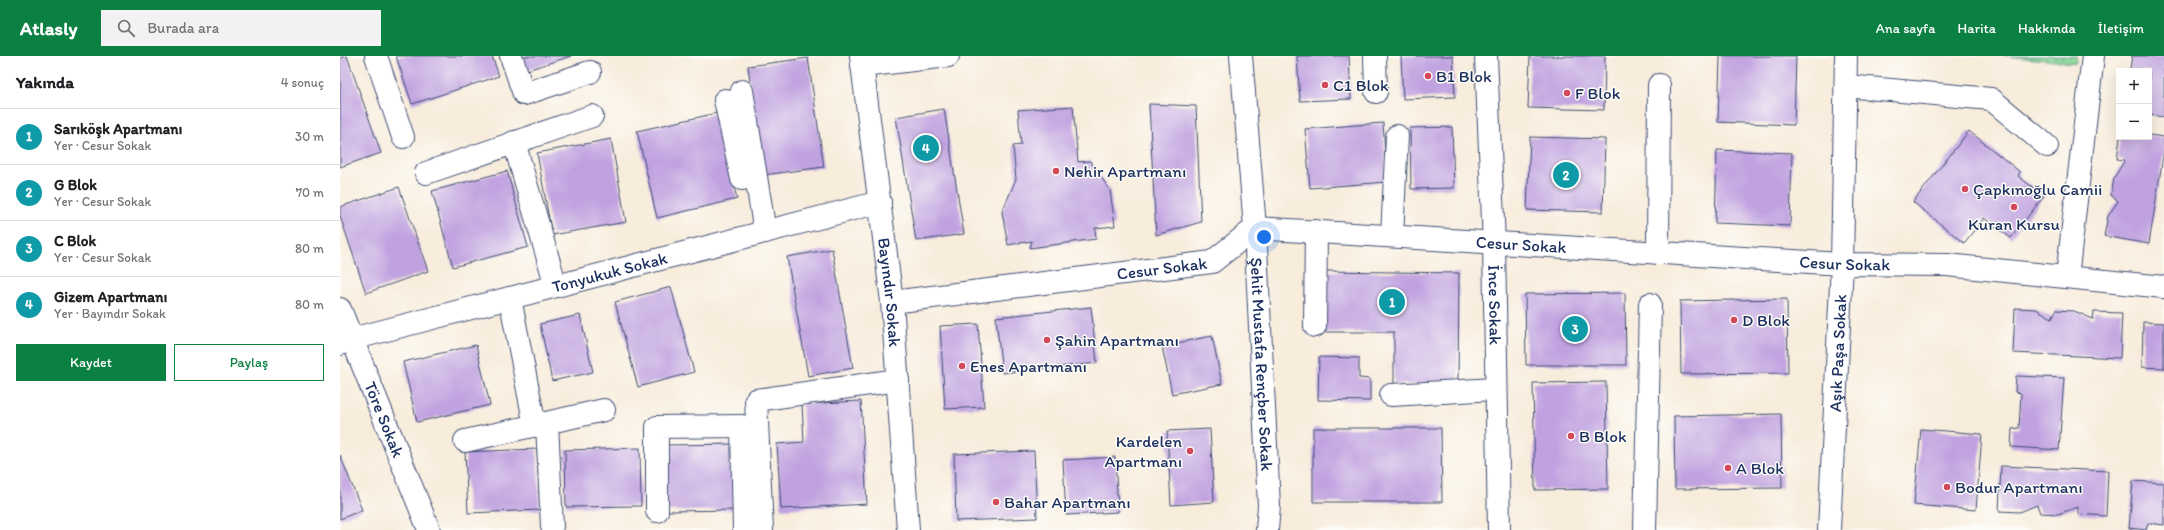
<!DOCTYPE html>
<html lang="tr">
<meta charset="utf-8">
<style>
body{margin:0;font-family:Itim,sans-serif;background:#f2f2f2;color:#202124}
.controls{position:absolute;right:12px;top:12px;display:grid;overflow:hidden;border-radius:0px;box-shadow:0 4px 16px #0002}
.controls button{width:36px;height:36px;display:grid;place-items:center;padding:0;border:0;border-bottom:1px solid #e0e0e0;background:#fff;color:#202124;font:20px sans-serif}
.you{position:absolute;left:924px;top:181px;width:14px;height:14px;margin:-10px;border:3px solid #fff;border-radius:50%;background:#1a73e8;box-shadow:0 0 0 6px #1a73e833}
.badge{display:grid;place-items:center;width:26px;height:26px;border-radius:50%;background:#0b8043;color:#fff;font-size:13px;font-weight:700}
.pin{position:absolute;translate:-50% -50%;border:2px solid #fff;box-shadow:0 1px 4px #0006}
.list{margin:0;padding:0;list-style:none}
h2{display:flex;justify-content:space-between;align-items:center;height:52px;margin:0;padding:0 16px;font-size:17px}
h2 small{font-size:13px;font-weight:400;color:#757577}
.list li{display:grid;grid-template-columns:26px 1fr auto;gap:12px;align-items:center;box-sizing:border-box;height:56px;padding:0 16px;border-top:1px solid #e0e0e0}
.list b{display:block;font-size:15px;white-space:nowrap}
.list p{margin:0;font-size:13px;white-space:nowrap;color:#757577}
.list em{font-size:13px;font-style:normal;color:#757577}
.actions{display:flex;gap:8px;padding:12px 16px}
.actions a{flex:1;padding:9px 0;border:1px solid #0b8043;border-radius:0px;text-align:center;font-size:14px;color:#0b8043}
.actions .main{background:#0b8043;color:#fff}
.icon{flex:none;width:22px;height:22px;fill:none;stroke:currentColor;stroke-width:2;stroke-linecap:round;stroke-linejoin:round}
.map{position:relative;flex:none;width:1824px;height:474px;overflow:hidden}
header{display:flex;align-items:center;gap:24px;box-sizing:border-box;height:56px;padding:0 20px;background:#0b8043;color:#fff}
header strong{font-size:19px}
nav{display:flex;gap:22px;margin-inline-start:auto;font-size:14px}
.search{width:280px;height:36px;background:#f2f2f2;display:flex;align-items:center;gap:10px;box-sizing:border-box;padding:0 14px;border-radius:0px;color:#757577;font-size:15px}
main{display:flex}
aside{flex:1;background:#fff}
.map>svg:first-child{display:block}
.park{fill:url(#park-dots);stroke:#52847c}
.building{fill:#c0a2e0}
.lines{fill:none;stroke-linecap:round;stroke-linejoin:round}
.minor-casing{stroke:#3c4b71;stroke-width:24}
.minor{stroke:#fff;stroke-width:22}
.poi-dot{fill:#d1495b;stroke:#fdfcf7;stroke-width:1.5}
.labels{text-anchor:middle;stroke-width:3;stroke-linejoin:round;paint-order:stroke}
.poi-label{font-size:17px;fill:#1b2f5e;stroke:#fdfcf7;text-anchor:start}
.street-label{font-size:17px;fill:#1b2f5e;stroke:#fdfcf7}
</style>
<header>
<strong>Atlasly</strong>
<div class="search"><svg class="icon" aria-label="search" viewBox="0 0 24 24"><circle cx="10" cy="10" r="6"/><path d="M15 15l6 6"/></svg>Burada ara</div>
<nav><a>Ana sayfa</a><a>Harita</a><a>Hakkında</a><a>İletişim</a></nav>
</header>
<main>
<aside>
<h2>Yakında<small>4 sonuç</small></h2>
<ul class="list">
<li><span class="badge" style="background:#0f9aa8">1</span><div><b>Sarıköşk Apartmanı</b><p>Yer · Cesur Sokak</p></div><em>30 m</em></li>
<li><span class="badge" style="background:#0f9aa8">2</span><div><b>G Blok</b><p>Yer · Cesur Sokak</p></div><em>70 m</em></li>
<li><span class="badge" style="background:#0f9aa8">3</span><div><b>C Blok</b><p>Yer · Cesur Sokak</p></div><em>80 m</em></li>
<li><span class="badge" style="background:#0f9aa8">4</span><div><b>Gizem Apartmanı</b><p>Yer · Bayındır Sokak</p></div><em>80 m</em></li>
</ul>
<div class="actions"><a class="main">Kaydet</a><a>Paylaş</a></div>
</aside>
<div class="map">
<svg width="1824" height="474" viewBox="0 0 1824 474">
<defs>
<pattern id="park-dots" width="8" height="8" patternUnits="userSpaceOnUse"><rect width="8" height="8" fill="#8ada9a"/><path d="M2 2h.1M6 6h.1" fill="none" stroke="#76bb87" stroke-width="1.8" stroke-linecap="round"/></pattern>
</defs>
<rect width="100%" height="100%" fill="#fdfcf7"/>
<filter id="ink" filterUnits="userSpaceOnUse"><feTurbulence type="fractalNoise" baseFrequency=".025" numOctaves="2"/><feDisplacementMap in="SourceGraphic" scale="8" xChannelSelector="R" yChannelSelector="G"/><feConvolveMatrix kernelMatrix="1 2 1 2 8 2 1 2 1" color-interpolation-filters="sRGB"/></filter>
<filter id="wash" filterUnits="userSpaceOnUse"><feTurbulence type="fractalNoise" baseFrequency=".012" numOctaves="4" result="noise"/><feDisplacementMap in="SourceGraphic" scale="16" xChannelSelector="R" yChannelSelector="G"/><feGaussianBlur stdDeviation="0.9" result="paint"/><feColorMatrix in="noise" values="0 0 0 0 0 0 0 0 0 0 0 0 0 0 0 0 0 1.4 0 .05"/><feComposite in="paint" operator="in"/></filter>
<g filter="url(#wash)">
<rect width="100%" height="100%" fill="#f8ecdb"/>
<!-- park -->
<path class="park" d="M1664 0H1736V7Z"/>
<g id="blocks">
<!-- building -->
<path class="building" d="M7 0 41 97 0 111V2Z
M56 0H152L159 20 72 48Z
M176 0H231L181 16Z
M957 0H1009L1011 43 960 45Z
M1061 0H1113L1115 41 1063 43Z
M1190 0H1265L1264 54 1188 52Z
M1380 0H1456L1454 69 1378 66Z
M1792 0H1824V61L1809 59V15H1793L1790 13Z
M468 2 484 111 423 119 408 10Z
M809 48 856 50 861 166 816 179Z
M733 50 738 106 750 105 770 134 775 170 755 172 756 183 690 192 692 185 668 189 662 156 676 123 673 90 681 89 678 54Z
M604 53 624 178 576 185 556 61Z
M377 57 397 143 317 162 297 75Z
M1043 67 1047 126 970 132 965 73Z
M1112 71 1114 132 1071 133 1070 72Z
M1629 75 1680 116 1678 120 1704 140 1671 182 1644 162 1624 187 1573 146Z
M1809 79 1824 81V94L1809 188 1764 180 1768 160 1778 145 1771 139 1774 122 1785 104 1777 103 1780 81H1809Z
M1190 81 1265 83 1263 156 1187 154Z
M271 83 286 166 212 179 197 97Z
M1377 94 1452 97 1450 170 1375 167Z
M167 115 188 191 113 211 92 135Z
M59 131 88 215 26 237 0 160V151Z
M492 193 513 312 468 320 447 201Z
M985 215 1119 217 1118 329 1054 328V276H984Z
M331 231 354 316 298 331 275 246Z
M1285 237 1286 309H1186L1185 238Z
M1447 243 1448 317 1341 318 1340 245Z
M751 251 757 307 662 317 656 261Z
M1675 252 1696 253 1712 262 1716 254 1734 255 1753 263 1754 256 1782 257 1780 302 1673 297Z
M240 259 253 316 212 325 200 268Z
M1803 266 1824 267V312L1802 311Z
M638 268 644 351 605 353 600 270Z
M872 280 882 328 832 338 822 290Z
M136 289 150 349 77 366 63 306Z
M979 301 1019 302V322L1030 323V345L978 344Z
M1676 320 1724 322 1719 394 1671 391 1672 373 1679 372 1681 337 1675 336Z
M1266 326 1268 433 1195 434 1193 327Z
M521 345 527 448 441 453 437 388 464 386 462 348Z
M1441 358 1442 432 1335 433 1334 360Z
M973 372H1101L1102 446H973Z
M870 373 874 446 831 449 827 375Z
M1581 373 1642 378 1636 454 1574 449Z
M399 388 400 454 326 455 325 389Z
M300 392 301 450 226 451 225 394Z
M197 393 200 454 128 457 125 396Z
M694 395 697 462 616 465 614 398Z
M0 399 22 454 0 463Z
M775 401 778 456 726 459 723 404Z
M1661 410 1768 415 1766 460 1738 458V451L1718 458 1700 457 1697 449 1680 456 1659 455Z
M1793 425 1824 427V469L1808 467 1806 474 1789 472Z"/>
</g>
</g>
<g filter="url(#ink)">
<use href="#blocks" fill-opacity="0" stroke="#3c4b71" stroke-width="1"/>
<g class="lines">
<defs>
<g id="minor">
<path d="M36 0 63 81"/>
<path d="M171 0 184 38 250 16"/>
<path id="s1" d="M521 0 552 246 568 474"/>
<path id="s2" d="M901 0 915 172 929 450 927 474"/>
<path d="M1035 0 1036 36"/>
<path id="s3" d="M1146 0 1154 188 1159 474"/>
<path d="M522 10 608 0"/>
<path d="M1506 30 1651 43 1707 90"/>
<path d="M402 35 425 176"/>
<path d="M385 44 402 123"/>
<path d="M174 86 216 230"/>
<path d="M86 117 252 60"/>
<path d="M1052 180 1057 80"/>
<path d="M1318 197 1319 29"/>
<path d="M1727 221 1753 0"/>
<path d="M170 242 195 370"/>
<path id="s4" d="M552 246 872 206 915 172 1502 208 1607 209 1824 231"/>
<path id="s5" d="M0 253 89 474"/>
<path d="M975 270 976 175"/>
<path id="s6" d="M0 288 12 283 540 146"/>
<path d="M1051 339 1155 333"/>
<path d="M207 367 212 471"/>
<path d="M125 385 264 354"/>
<path d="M317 455V371L402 370 404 474"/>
<path d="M422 474 416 344 558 324"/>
<path d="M1305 474 1310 248"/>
<path id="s7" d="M1489 474 1502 208 1506 0"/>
</g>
</defs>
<!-- minor casing -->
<use href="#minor" class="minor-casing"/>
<!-- minor -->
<use href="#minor" class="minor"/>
</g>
</g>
<!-- markers -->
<g class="poi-dot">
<circle cx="1088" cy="20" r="4"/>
<circle cx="985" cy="29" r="4"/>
<circle cx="1227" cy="37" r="4"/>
<circle cx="716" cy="115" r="4"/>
<circle cx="1625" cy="133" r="4"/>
<circle cx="1674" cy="151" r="4"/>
<circle cx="1394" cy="264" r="4"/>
<circle cx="707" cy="284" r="4"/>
<circle cx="622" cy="310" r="4"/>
<circle cx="1231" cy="380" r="4"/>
<circle cx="850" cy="395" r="4"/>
<circle cx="1388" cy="412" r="4"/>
<circle cx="1607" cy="431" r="4"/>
<circle cx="656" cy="446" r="4"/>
</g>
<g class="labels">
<!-- poi labels -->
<g class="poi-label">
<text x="1096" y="26">B1 Blok</text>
<text x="993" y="35">C1 Blok</text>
<text x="1235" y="43">F Blok</text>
<text x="724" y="121">Nehir Apartmanı</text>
<text x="1633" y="139">Çapkınoğlu Camii</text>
<text x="1674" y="174" text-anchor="middle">Kuran Kursu</text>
<text x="1402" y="270">D Blok</text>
<text x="715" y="290">Şahin Apartmanı</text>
<text x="630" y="316">Enes Apartmanı</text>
<text x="1239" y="386">B Blok</text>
<text x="842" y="391" text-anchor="end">Kardelen<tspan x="842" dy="20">Apartmanı</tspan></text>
<text x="1396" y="418">A Blok</text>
<text x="1615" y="437">Bodur Apartmanı</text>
<text x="664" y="452">Bahar Apartmanı</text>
</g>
<!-- street labels -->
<g class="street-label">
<text dy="6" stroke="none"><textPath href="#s4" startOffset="644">Cesur Sokak</textPath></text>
<text dy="6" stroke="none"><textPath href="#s4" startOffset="968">Cesur Sokak</textPath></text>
<text dy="6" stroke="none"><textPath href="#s4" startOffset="272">Cesur Sokak</textPath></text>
<text dy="6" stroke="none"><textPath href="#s6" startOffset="279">Tonyukuk Sokak</textPath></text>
<text dy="6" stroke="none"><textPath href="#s1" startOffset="238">Bayındır Sokak</textPath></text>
<text dy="6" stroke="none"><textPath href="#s3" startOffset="249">İnce Sokak</textPath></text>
<text dy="6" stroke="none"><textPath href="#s7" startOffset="177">Aşık Paşa Sokak</textPath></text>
<text dy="6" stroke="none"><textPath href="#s2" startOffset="309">Şehit Mustafa Rençber Sokak</textPath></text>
<text dy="6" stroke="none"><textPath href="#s5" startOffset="119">Töre Sokak</textPath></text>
</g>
</g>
</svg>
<div class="controls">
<button>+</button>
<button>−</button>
</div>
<div class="you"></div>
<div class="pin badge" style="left:1052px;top:246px;background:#0f9aa8">1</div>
<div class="pin badge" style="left:1226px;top:119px;background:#0f9aa8">2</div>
<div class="pin badge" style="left:1235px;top:273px;background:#0f9aa8">3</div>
<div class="pin badge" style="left:586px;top:92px;background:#0f9aa8">4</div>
</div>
</main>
